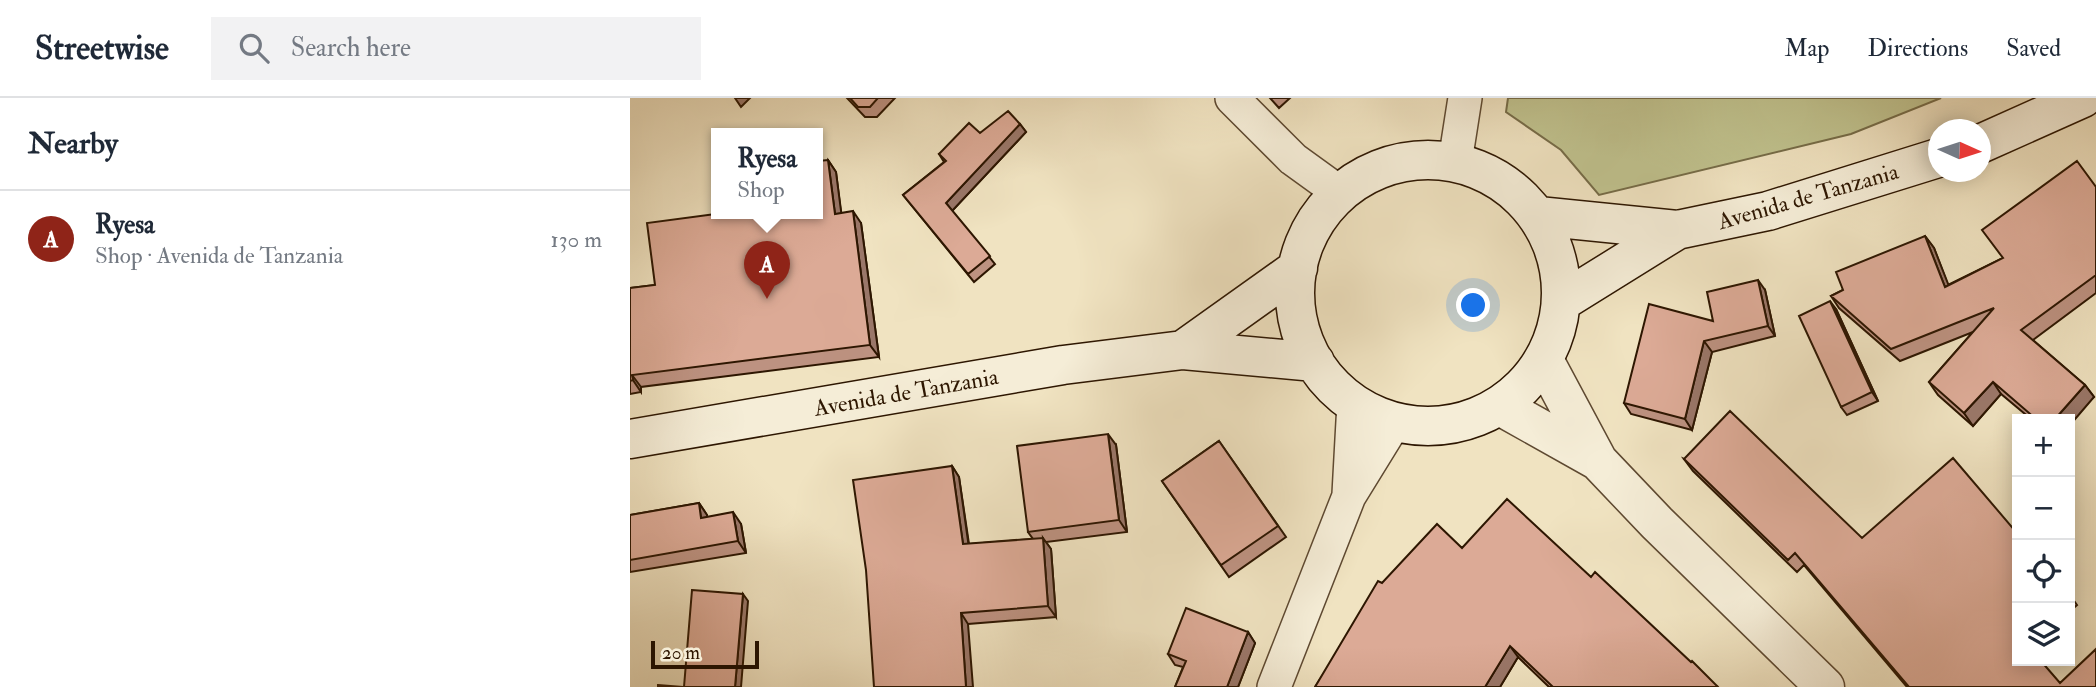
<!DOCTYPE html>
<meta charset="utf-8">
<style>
body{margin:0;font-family:"IM FELL Double Pica",serif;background:#f2f2f3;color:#1f2937}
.controls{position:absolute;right:21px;bottom:21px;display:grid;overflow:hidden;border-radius:0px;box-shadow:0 4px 18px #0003}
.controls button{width:63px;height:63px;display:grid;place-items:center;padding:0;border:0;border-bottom:2px solid #e0e1e3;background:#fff;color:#1f2937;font:35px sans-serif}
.compass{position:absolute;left:1298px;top:21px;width:63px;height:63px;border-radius:50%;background:#fff;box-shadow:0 4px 18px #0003;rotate:93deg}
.scale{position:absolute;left:21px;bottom:18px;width:108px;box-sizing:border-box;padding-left:7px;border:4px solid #2d1601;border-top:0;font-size:19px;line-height:24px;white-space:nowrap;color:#2d1601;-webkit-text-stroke:5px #f5edd7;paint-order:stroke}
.you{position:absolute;left:844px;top:208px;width:24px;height:24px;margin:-18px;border:5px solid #fff;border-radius:50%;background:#1a73e8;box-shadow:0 0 0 10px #1a73e833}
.badge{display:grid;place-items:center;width:46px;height:46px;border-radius:50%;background:#8f2418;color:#fff;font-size:23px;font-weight:700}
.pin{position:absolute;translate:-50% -58px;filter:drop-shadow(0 2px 4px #0008)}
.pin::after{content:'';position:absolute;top:37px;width:24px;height:21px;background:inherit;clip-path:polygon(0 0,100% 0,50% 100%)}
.popup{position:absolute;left:81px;top:30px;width:112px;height:91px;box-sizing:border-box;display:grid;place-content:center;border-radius:0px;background:#fff;filter:drop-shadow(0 2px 5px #0005);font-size:23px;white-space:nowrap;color:#747a83}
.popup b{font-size:26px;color:#1f2937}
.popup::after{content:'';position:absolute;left:50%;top:100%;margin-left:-14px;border:14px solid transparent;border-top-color:#fff}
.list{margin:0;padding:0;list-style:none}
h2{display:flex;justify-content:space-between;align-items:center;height:91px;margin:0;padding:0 28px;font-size:30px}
h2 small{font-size:23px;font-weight:400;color:#747a83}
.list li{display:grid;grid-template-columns:46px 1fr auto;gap:21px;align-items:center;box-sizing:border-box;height:98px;padding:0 28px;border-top:2px solid #e0e1e3}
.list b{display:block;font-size:26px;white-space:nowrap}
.list p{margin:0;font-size:23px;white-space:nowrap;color:#747a83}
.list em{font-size:23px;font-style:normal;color:#747a83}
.icon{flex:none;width:38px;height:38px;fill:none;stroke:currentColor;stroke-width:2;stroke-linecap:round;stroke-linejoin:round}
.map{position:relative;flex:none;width:1466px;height:589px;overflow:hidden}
header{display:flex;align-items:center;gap:42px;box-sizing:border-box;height:98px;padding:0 35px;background:#fff;border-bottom:2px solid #e0e1e3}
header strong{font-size:33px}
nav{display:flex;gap:38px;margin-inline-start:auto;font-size:24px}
.search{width:490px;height:63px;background:#f2f2f3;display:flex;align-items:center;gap:18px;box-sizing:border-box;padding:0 24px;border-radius:0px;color:#747a83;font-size:26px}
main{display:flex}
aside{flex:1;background:#fff}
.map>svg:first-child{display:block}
.green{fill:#c0c28e;stroke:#766c48;stroke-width:2}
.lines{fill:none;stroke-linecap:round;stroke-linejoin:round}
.minor-casing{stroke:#5e4931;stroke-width:36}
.tertiary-casing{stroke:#5e4931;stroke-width:41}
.secondary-casing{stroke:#2d1601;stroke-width:41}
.minor{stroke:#f5edd7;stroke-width:33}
.tertiary{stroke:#f5edd7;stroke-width:38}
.secondary{stroke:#f5edd7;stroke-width:38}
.wall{fill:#bd9281;stroke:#2d1601;stroke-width:2}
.shaded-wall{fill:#9a7769;stroke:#2d1601;stroke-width:2}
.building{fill:#dcaa96;stroke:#2d1601;stroke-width:2}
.labels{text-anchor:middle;stroke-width:5;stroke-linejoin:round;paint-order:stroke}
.street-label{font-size:23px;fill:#2d1601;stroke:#f5edd7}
</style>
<header>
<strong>Streetwise</strong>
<div class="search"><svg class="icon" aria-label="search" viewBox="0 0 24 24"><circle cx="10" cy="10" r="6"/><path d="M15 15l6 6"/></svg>Search here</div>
<nav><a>Map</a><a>Directions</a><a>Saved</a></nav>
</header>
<main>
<aside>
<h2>Nearby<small></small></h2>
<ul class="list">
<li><span class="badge">A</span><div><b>Ryesa</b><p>Shop · Avenida de Tanzania</p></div><em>130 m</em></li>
</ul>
</aside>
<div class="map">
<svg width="1466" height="589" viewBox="0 0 1466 589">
<rect width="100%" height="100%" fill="#f0e3c1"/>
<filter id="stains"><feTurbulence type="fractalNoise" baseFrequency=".00286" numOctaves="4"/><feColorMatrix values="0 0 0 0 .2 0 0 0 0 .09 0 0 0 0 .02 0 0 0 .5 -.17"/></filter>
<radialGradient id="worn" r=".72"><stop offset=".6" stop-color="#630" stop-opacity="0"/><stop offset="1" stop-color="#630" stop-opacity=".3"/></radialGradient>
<!-- green -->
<path class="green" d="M878 0H1311L1221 36 969 97 931 52 876 14Z"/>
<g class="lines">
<defs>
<path id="minor" d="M602 0 663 61 710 95
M825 64 835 0
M719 396 724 305
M644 589 719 398 764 325"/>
<path id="tertiary" d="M914 262 968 363 1027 425 1195 589
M870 308 968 363"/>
<path id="secondary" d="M1350 46 1453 0
M665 195a133 133 0 1 1 266 0a133 133 0 1 1-266 0Z
M908 118 1047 132 1138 113 1308 60
M931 204 1047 132
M553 252 668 170
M0 341 433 267 553 252 685 264"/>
</defs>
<!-- minor casing -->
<use href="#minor" class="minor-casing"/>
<!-- tertiary casing -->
<use href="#tertiary" class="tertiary-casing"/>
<!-- secondary casing -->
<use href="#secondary" class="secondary-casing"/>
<!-- minor -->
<use href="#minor" class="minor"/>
<!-- tertiary -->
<use href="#tertiary" class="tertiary"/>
<!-- secondary -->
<use href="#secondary" class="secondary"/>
</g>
<!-- wall -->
<path class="wall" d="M217 0H265L247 19H235Z
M640 0H660L649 10Z
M390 26 396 34 322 113 365 166 344 184 273 97 314 64 309 56 350 35Z
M198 62 206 74 211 115 231 125 249 259 11 289V294L0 296V190L25 187 188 115Z
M1466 89V195L1403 242 1455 287 1464 299 1440 321H1401L1371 296 1343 328 1308 297 1299 284 1343 234 1270 263 1209 210 1201 198 1213 192 1295 138 1304 150 1318 187 1373 160Z
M1135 192 1145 238 1082 254 1062 332 1001 316 994 305Z
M1206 211 1248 303 1217 317 1211 309Z
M589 343 656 439 599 479 532 383Z
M486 347 497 434 416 444 421 451 426 519 338 526 244 589 322 368 329 379 339 446 403 441 398 434Z
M1054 361 1232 440 1387 563 1430 585 1466 589H1277L1174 467 1167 474 1063 373Z
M69 405 77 417V419L111 426 116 455 0 474V417Z
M832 450 1088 589H919L888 559 870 589H685L752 485Z
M1440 497 1447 507 1440 513Z
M618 534 625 545 608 589H545L553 569 545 567 538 556Z"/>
<!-- shaded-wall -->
<path class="shaded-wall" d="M105 0H120L111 9Z
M390 26 396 34 322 113 316 105Z
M198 62 206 74 213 128 205 116Z
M223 113 231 125 249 259 240 247Z
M1295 138 1304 150 1324 201 1315 189Z
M1128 182 1135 192 1145 238 1138 228Z
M1200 203 1206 211 1248 303 1242 294Z
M1074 243 1082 254 1062 332 1055 321Z
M2 277 11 289V294L3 282Z
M1363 284 1371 296 1343 328 1334 315Z
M1455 287 1464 299 1440 327V321H1425Z
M478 336 486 347 497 434 489 422Z
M322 368 329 379 340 457 333 446Z
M69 405 77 417 79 431 71 420Z
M103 414 111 426 116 455 108 443Z
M413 440 421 451 426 519 418 508Z
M113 496 118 503 111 589H105Z
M331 515 338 526 343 589H336Z
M618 534 625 545 608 589H597Z
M880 548 888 559 870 589H855Z"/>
<!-- building -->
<path class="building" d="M220 0H248L240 9H228Z
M378 13 390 26 316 105 360 158 338 176 273 97 316 63 309 56 339 25 350 35Z
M198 62 205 116 223 113 240 247 2 277 3 282 0 283V190L25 187 17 125 93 115H188V63Z
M1447 63 1466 89V177L1391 232 1455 287 1425 321H1406L1363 284 1334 315 1299 284 1364 210 1261 251 1201 198 1213 192 1206 174 1295 138 1315 189 1373 160 1352 132Z
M1128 182 1138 228 1074 243 1055 321 994 305 1019 206 1083 223 1077 194Z
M1200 203 1242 294 1211 309 1169 218Z
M1100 313 1232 440 1323 360 1387 435V563H1411L1430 585 1466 551V589H1279L1165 455 1158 462 1054 361Z
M478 336 489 422 398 434 387 348Z
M589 343 648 428 591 467 532 383Z
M322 368 333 446 413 440 418 508 331 515 336 589H244L236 472 223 382Z
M877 401 961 479 965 474 1061 564 1062 563 1088 589H923L880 548 855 589H685L748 483 752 485 807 426 832 450Z
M69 405 71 420 103 414 108 443 0 462V417Z
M62 492 113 496 105 589H54Z
M556 510 618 534 597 589H545L556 563 538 556Z
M28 587 53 589H28Z"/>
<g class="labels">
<!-- street labels -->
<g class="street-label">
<text transform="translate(1178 98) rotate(-16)" y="8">Avenida de Tanzania</text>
<text transform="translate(276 294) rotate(-10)" y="8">Avenida de Tanzania</text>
</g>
</g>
<rect width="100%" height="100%" filter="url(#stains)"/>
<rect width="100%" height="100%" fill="url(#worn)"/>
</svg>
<div class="controls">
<button>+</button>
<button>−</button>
<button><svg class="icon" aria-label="locate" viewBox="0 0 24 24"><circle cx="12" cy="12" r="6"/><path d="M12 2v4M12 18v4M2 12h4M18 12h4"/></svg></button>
<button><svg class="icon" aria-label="layers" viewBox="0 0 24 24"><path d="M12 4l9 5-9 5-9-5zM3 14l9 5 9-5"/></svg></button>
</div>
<svg class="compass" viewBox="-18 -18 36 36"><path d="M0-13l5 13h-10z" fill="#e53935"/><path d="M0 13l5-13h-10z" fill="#747a83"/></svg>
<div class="scale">20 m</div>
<div class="you"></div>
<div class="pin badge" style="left:137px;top:201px">A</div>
<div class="popup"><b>Ryesa</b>Shop</div>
</div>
</main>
